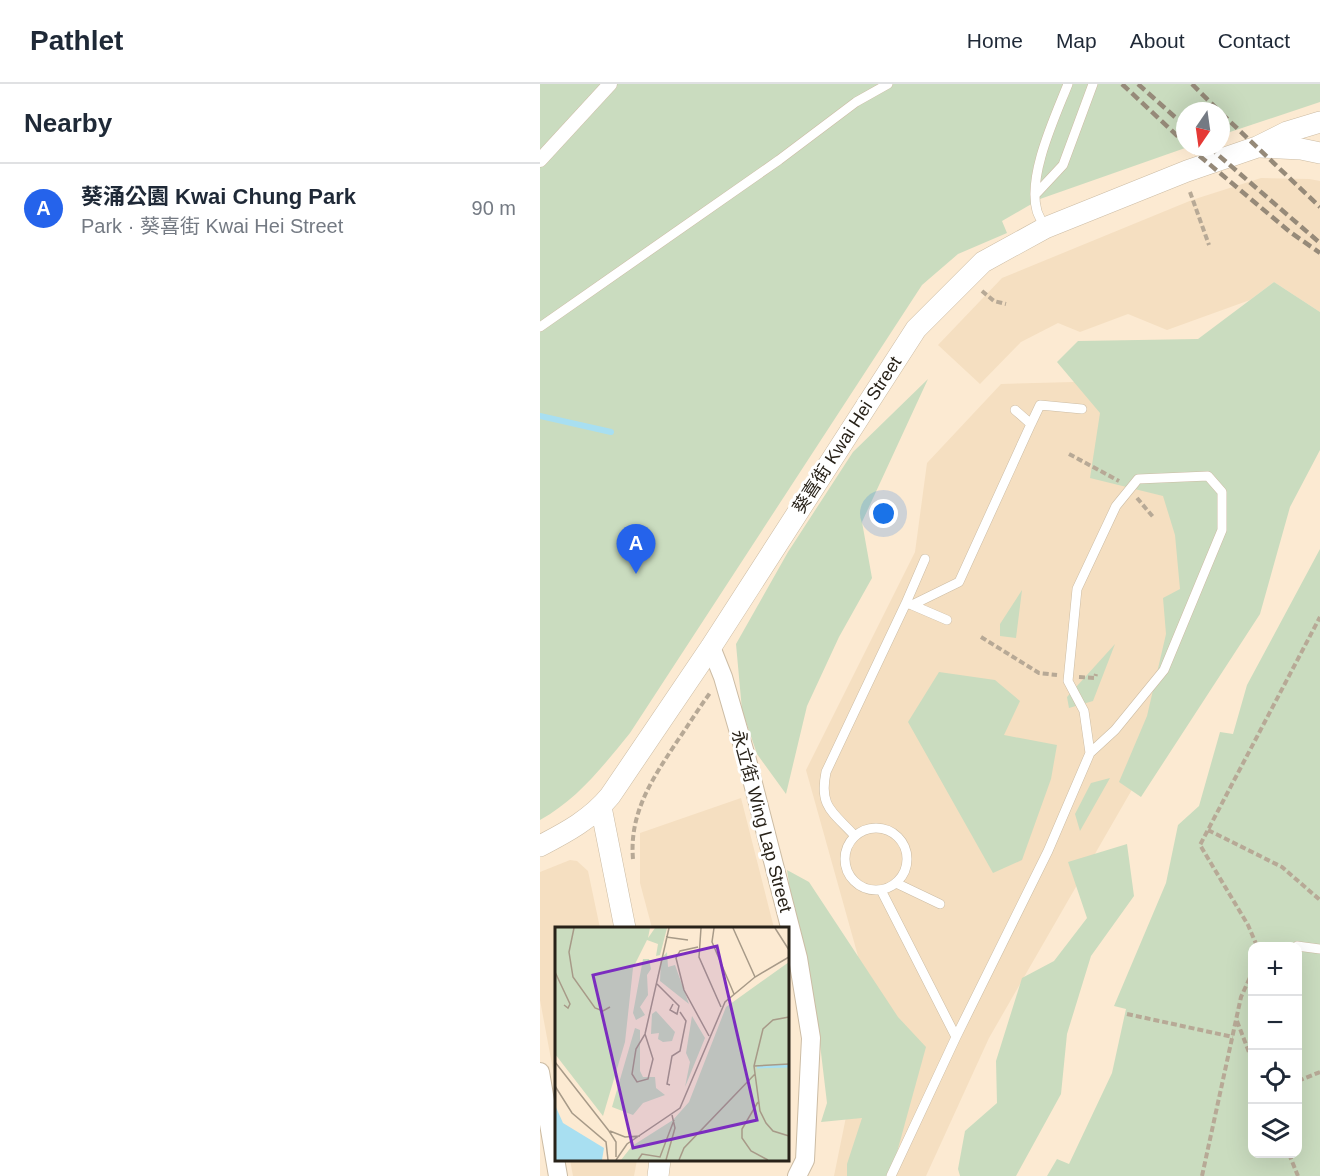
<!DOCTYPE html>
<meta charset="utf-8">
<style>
body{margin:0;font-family:Arial,"Noto Sans TC",sans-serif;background:#f6f6f7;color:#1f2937}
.controls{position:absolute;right:18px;bottom:18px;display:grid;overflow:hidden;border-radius:12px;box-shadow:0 6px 24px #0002}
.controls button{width:54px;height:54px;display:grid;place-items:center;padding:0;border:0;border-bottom:2px solid #e0e1e3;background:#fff;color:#1f2937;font:30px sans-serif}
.compass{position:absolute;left:636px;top:18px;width:54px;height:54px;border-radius:50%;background:#fff;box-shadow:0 6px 24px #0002;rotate:193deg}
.you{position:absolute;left:344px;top:430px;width:21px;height:21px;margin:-15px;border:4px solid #fff;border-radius:50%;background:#1a73e8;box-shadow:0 0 0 9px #1a73e833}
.badge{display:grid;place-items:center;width:39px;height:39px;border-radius:50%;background:#2563eb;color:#fff;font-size:20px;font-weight:700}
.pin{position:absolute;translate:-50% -50px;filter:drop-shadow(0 2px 3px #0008)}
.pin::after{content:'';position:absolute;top:32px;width:21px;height:18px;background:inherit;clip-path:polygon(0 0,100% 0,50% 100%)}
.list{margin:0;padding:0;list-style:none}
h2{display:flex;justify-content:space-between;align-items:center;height:78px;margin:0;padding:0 24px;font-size:26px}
h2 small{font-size:20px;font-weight:400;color:#747a83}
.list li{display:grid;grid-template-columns:39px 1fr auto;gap:18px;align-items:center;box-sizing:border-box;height:90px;padding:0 24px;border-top:2px solid #e0e1e3}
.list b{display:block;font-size:22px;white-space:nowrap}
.list p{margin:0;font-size:20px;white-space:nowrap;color:#747a83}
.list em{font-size:20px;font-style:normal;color:#747a83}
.icon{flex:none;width:33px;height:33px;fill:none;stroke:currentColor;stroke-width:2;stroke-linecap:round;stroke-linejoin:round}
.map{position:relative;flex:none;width:780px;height:1092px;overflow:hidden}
header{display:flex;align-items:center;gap:36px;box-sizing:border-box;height:84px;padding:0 30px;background:#fff;border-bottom:2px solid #e0e1e3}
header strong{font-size:28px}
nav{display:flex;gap:33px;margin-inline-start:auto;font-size:21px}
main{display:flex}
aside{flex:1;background:#fff}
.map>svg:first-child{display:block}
.built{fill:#f5dfc1}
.green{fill:#cadcbf;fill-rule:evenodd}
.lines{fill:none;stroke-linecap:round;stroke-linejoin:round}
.stream{stroke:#a8dff1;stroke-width:6}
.service-casing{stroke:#ccbca4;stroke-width:10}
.pedestrian-casing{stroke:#ccbca4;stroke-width:15}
.minor-casing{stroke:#ccbca4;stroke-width:20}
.tertiary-casing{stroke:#ccbca4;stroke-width:22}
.path{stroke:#b7a996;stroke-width:4;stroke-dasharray:6 3;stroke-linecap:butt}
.service{stroke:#fff;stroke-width:9}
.pedestrian{stroke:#fff;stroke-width:14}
.minor{stroke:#fff;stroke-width:18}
.tertiary{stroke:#fff;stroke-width:21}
.rail{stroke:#968a79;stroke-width:4.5;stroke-dasharray:9 4.5;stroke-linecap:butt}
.labels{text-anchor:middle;stroke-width:6;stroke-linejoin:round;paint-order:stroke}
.street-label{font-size:18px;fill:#282219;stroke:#fff}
.inset-river{fill:none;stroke:#a8dff1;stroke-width:3}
.inset-road{fill:none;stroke:#a79a88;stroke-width:1.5}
.view{fill:#7b2cbf;fill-opacity:0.15;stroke:#7b2cbf;stroke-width:3}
.inset-edge{fill:none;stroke:#282219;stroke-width:3}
</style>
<header>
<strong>Pathlet</strong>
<nav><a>Home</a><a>Map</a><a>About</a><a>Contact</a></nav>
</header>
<main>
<aside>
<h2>Nearby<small></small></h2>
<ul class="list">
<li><span class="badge">A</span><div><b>葵涌公園 Kwai Chung Park</b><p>Park · 葵喜街 Kwai Hei Street</p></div><em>90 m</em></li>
</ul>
</aside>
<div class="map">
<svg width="780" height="1092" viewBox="0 0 780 1092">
<rect width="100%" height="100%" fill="#fcead2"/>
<!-- built -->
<path class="built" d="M721 94 769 95 780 97V228L734 198 710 216 627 246 588 230 540 248 518 239 481 258 440 300 398 261 462 194 652 116Z
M572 297 674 336 628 643 449 954 386 1092H294L330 915 266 686 375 468 387 379 461 300Z
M201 714 234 844H112L100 799V749Z
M30 776 37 777 48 787 60 844H16V1002L0 916V788Z
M30 1076H97L94 1092H33Z"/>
<!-- green -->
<path class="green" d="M0 0H780V18L681 51V27H645V63H648L500 115 462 137 467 149 418 170 382 201 90 649C63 682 38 715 0 736Z
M734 198 780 228V366L750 423 720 530 601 713 579 698 607 632 626 550 623 514 640 505 635 451 623 412 550 394 560 329 517 278 538 257 658 255Z
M388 295 322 438 332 494 299 553 267 622 246 710 217 670 202 626 196 560 248 468 313 368Z
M780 465V1092H507L517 1075 529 1080 572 989 586 925 574 922 626 799 638 741 659 722 680 648 693 650 707 601ZM712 862H758V1070H712Z
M482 506 476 554 460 552V540Z
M575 560 553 617 529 624 527 613Z
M399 588 455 596 480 617 464 651 517 661 511 695 482 776 453 789 368 638Z
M570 694 540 747 535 730 551 699Z
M587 760 594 812 551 872 527 950 521 1010 476 1092H420L418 1085 425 1047 457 1019 456 977 482 894 514 877 547 834 528 778Z
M247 786 269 798 358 933 386 963 351 1090 348 1092H307V1080L322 1034 281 1038 287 1019 279 952 257 855Z"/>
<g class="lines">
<!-- stream -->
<path class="stream" d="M0 332 71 348"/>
<defs>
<path id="service" d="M495 111 523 81 553 0
M505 144C503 139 499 133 497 127 487 92 515 33 528 0
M0 243 239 76 316 18 348 0
M491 340 500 321 542 325
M668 392 682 408V446L624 586 575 646 550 669 544 627 528 597 537 505 576 422 598 395Z
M366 519 385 475
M372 521 407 536
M305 775a31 31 0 1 1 62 0a31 31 0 1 1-62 0Z
M315 752C292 727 279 723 286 688L366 519 372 521 419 498 491 340 475 326
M356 799 400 820
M341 806 416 953
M757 862 780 865
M351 1092 416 953 508 767 550 669"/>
<path id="pedestrian" d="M0 76 70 0"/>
<path id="minor" d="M171 563 183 593 207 676 258 874 271 954 265 1076 257 1092
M0 988 18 1092"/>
<path id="tertiary" d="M720 63 761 65 780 69
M61 723 85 844
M0 762C27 748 51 735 70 712L171 563 376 245 443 178 505 144 647 87 717 63 747 48 780 38
M118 1092 120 1076"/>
</defs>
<!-- service casing -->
<use href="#service" class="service-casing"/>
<!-- pedestrian casing -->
<use href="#pedestrian" class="pedestrian-casing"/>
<!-- minor casing -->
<use href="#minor" class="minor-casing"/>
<!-- tertiary casing -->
<use href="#tertiary" class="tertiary-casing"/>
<!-- path -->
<path class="path" d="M650 108 669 161
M442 207 454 217 466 220
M529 370 579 397
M597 414 614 434
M441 553 499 589 517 591
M539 593 555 594 556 590
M668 746 742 783 780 816
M93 775C89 728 113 694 138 656 149 640 159 624 170 609
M717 862 708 841 660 761 780 533
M587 930 693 953
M697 937 712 976
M758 997 780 988
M749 1070 758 1092
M662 1092 701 913 712 889"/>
<!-- service -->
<use href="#service" class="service"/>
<!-- pedestrian -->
<use href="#pedestrian" class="pedestrian"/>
<!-- minor -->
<use href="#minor" class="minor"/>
<!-- tertiary -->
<use href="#tertiary" class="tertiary"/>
<!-- rail -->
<path class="rail" d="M582 0 645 59
M598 0 645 42
M652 0 679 27
M681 29 780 123
M649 63 750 148 780 169
M669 63 780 159"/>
</g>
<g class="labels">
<!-- street labels -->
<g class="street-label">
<text transform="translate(307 351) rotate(-57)" y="6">葵喜街 Kwai Hei Street</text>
<text transform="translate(222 737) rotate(75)" y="6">永立街 Wing Lap Street</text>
</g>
</g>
<!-- overview -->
<g transform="translate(15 843)">
<rect width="234" height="234" fill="#fcead2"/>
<path d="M0 1H95L93 11 100 1H112L105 28 101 29 103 17 92 13 78 41 70 115 48 189 0 127ZM112 25 113 40 120 38 134 77 105 54 106 32ZM88 32H94L96 42 92 48 93 68 85 80 90 88 81 93 78 86ZM234 35V233H66L77 219 118 193 134 175 171 80ZM101 84 120 105 117 114 108 115 103 112 104 106 96 107 97 87ZM137 89 150 111 130 160 135 135 131 126ZM80 101 85 103V144L88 150H100L101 161 110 168 88 176 78 188 57 180Z" fill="#cadcbf"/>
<path d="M0 178 8 196 49 221 47 233H0Z" fill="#a8dff1"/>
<path class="inset-river" d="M202 140 234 139"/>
<path class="inset-road" d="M19 1 14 25 18 50 40 81 48 84 55 80M146 1 144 30 166 80M159 1 157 15 179 67M178 1 200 50M220 1 234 23M111 10 133 13M143 20 125 24 121 31 129 63 154 109M0 45 15 77 13 81 9 78M101 56 124 79 122 87 115 83 118 77M234 90 218 93 208 102 199 139 205 184 211 196 218 204 234 209M90 107 98 132 93 152 82 155 77 147 81 122ZM90 107 114 1M0 135 54 204 61 215V230M199 139 234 137M115 158 112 157 117 129 125 124 131 94 125 85M0 159 17 186 51 215 53 233M203 175 187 202V211L196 224 213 233M55 204 70 210 85 209M61 233 72 217 125 181 170 75 200 50 234 30M83 233 87 227 105 230 119 193M111 233 120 201 117 188M124 233 129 221 200 147"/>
<path class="view" d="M162 19 202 193 78 221 38 48Z"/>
<rect width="234" height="234" class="inset-edge"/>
</g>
</svg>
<div class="controls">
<button>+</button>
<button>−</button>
<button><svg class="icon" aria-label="locate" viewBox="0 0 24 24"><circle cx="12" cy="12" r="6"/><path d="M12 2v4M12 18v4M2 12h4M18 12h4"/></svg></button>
<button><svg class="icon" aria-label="layers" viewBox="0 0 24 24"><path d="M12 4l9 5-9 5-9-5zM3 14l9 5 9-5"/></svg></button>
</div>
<svg class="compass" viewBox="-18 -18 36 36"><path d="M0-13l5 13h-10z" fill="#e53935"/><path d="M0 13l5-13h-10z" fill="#747a83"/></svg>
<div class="you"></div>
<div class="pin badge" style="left:96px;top:490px">A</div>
</div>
</main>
